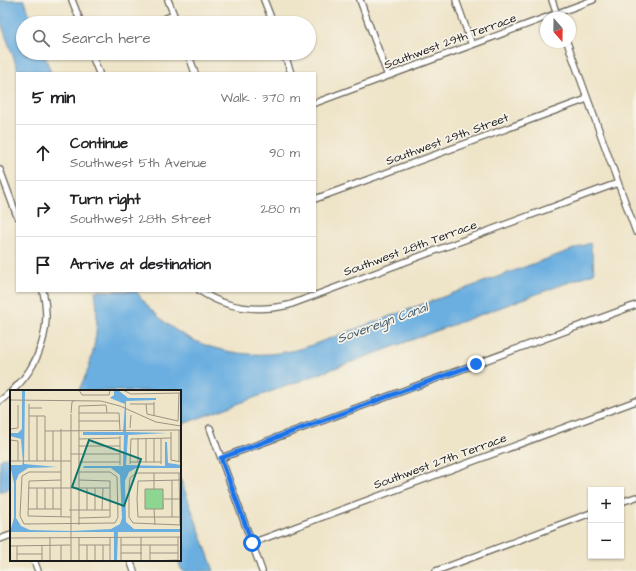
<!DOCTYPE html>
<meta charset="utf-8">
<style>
body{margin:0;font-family:"Architects Daughter",sans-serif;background:#f6f6f6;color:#202124}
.controls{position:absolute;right:12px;bottom:12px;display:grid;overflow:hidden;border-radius:0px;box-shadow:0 1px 3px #0004}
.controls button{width:36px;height:36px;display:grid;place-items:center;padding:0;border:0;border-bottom:1px solid #e0e0e0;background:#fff;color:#202124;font:20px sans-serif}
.compass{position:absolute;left:540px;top:12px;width:36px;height:36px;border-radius:50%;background:#fff;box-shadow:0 1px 3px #0004;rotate:160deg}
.stop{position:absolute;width:12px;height:12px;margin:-9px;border:3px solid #1a73e8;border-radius:50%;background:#fff}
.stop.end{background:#1a73e8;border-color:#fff;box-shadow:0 1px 4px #0008}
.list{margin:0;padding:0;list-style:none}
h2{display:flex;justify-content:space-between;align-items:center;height:52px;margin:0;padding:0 16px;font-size:17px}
h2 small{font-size:13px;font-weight:400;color:#757577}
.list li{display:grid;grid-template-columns:26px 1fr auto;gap:12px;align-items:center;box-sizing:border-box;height:56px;padding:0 16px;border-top:1px solid #e0e0e0}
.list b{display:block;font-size:15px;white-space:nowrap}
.list p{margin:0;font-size:13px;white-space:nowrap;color:#757577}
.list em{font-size:13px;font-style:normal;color:#757577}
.icon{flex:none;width:22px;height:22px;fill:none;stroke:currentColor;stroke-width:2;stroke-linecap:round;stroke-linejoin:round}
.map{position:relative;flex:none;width:636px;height:571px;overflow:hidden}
.search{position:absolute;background:#fff;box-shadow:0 1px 3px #0004;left:16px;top:16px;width:300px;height:44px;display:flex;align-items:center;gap:10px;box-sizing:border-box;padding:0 14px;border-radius:22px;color:#757577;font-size:15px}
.panel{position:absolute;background:#fff;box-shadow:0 1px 3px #0004;left:16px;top:72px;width:300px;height:220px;border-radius:0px}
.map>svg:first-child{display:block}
.water{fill:#6bafe0;stroke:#44667e}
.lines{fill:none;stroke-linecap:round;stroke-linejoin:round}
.street-casing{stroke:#666258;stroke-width:8}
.street{stroke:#fff;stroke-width:5.5}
.route{stroke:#1a73e8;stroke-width:5}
.labels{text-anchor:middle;stroke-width:3.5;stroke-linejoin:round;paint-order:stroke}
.street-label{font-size:12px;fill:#1c1c1c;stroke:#f7f3e8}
.water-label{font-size:13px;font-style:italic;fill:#3c576a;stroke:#f7f3e8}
.inset-road{fill:none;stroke:#9a9483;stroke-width:1}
.view{fill:#0f766e;fill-opacity:0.15;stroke:#0f766e;stroke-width:2}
.inset-edge{fill:none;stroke:#1c1c1c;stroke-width:2}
</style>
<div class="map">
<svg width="636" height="571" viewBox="0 0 636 571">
<rect width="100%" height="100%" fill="#f7f3e8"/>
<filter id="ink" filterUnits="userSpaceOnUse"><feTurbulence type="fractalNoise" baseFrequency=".025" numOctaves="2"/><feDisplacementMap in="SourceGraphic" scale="8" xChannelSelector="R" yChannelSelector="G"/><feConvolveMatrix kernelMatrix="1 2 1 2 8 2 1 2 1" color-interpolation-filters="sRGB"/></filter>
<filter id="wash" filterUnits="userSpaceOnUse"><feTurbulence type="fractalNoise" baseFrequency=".012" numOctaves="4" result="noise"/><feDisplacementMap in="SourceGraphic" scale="16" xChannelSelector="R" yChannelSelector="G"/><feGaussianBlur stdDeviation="0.9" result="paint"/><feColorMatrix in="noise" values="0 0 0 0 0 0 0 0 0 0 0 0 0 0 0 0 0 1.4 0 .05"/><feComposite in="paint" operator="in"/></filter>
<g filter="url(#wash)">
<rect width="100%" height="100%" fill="#eee4c8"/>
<!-- water -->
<path class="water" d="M0 0H24L33 23H23V53H44L51 73H19L0 20Z
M590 243 593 259 594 273 180 425V391H78C95 362 100 323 95 291H136C143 301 151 310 160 318 200 354 259 363 309 346Z
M11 455V488L0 492V460Z
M180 478 182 483 214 571H182L178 560H180Z"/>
</g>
<g filter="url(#ink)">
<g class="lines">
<defs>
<path id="street" d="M72 0 81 23
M168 0 177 23
M264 0 273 23
M360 0 388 76
M456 0 472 45
M552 0 558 18
M152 23 174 15
M567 42 636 232
M91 53 99 73
M188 53 195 73
M284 53 291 73
M315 103 593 0
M0 170 17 216
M315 199 587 99
M200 291C227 309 257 312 289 305L585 195 618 183
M12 391C40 365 52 328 43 291
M0 401 11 392
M210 428 262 571
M221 458 636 305
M621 502 636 497
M0 539 11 535
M252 543 636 401
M34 560 38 571
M130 560 134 571
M436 571 591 513"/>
</defs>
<!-- street casing -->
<use href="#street" class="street-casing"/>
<!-- street -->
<use href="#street" class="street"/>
</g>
</g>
<g class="lines" filter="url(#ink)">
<!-- route -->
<path class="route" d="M252 543 221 458 476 364"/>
</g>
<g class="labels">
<!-- street labels -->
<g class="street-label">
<text transform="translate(450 41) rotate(-20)" y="4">Southwest 29th Terrace</text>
<text transform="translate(447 139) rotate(-20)" y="4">Southwest 29th Street</text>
<text transform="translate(410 248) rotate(-20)" y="4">Southwest 28th Terrace</text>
<text transform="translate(440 461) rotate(-20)" y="4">Southwest 27th Terrace</text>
</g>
<!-- water labels -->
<g class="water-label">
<text transform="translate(382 322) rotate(-20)" y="5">Sovereign Canal</text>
</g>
</g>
<!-- overview -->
<g transform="translate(10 390)">
<rect width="171" height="171" fill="#eee4c8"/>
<path d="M135 99H153L154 119H135Z" fill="#8cd692"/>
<path d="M12 0H15L14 74 47 77 18 78 9 84 6 91V128L11 136 20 140 61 141 101 139 110 134 112 128 110 85 101 78H73L74 76H113L114 45H73V42H113L115 14 100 8 104 5V0H108L118 8H146V10L116 11V42L157 43 118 45 116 75 155 76V52H157L158 73 171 75V78H126L119 82 115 91 116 132 124 139H171V142H108L107 171H104V142H0L4 128V93L0 75H12L13 72 11 49 0 46V43H8L12 39Z" fill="#6bafe0"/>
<path class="inset-road" d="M69 0 72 5H99L100 0M113 0 121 4 171 3M0 10 91 11 110 16 146 32 171 36M120 14H144M136 14 137 24 168 31 169 3M19 18H32M61 23 62 12 65 10M69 23H109L110 41M61 24V171M19 26H35V71M144 26V12M69 31H110M0 35V14M120 38 121 25M0 39 8 38V15M35 41 171 40M161 42V70L171 72M144 48V72M69 49 110 48M0 50 8 51V71M69 56H110M61 64H110M0 71H61M19 71V14M27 71V26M43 71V41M169 71V40M69 72H110M120 72H151M128 72V48M136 72V48M120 74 121 49 161 48M151 74V48M110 75V46M51 82H19L12 86 10 126 14 134 105 133 108 127 107 87 100 82H69M144 83V99M169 83 170 135M171 83H126L120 88 119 99V127L123 133 171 135M51 90 19 91 18 126 61 127M162 90V127M171 90 128 91 127 109 128 127H171M18 98H100M27 98V119M35 98V119M43 98V119M77 98V120M85 98V120M135 99H153V119H135ZM154 109H170M18 119H51M144 119 145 135M59 120H100M92 120 93 98M51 127V39M69 128 100 127V91L69 90M69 135V16L96 15 97 23M40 147V171M100 147V171M131 147V171M0 148 171 147M111 148V171M51 155V171M69 155H100M77 155V171M85 155V171M93 155V171M111 155H168M140 155V171M0 156 60 155M7 156V171M32 156V171M111 163H132M140 163H168M7 164H32M69 171V147M140 171 168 170M168 171V147"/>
<path class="view" d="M79 50 131 69 114 116 62 97Z"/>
<rect width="171" height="171" class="inset-edge"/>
</g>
</svg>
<div class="controls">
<button>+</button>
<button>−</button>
</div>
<svg class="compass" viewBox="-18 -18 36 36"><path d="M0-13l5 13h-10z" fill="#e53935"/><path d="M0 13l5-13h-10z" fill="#757577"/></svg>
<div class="stop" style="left:252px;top:543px"></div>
<div class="stop end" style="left:476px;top:364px"></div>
<div class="search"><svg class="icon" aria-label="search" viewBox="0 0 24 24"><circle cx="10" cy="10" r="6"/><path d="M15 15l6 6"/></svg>Search here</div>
<section class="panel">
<h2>5 min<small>Walk · 370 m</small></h2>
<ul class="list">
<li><svg class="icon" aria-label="ahead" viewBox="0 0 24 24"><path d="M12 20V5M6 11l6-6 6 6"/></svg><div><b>Continue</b><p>Southwest 5th Avenue</p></div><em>90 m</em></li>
<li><svg class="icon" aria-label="right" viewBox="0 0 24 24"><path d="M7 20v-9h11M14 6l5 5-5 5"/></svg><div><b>Turn right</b><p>Southwest 28th Street</p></div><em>280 m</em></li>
<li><svg class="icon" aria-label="arrive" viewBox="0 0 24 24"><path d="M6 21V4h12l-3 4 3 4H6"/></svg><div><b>Arrive at destination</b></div></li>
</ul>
</section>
</div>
